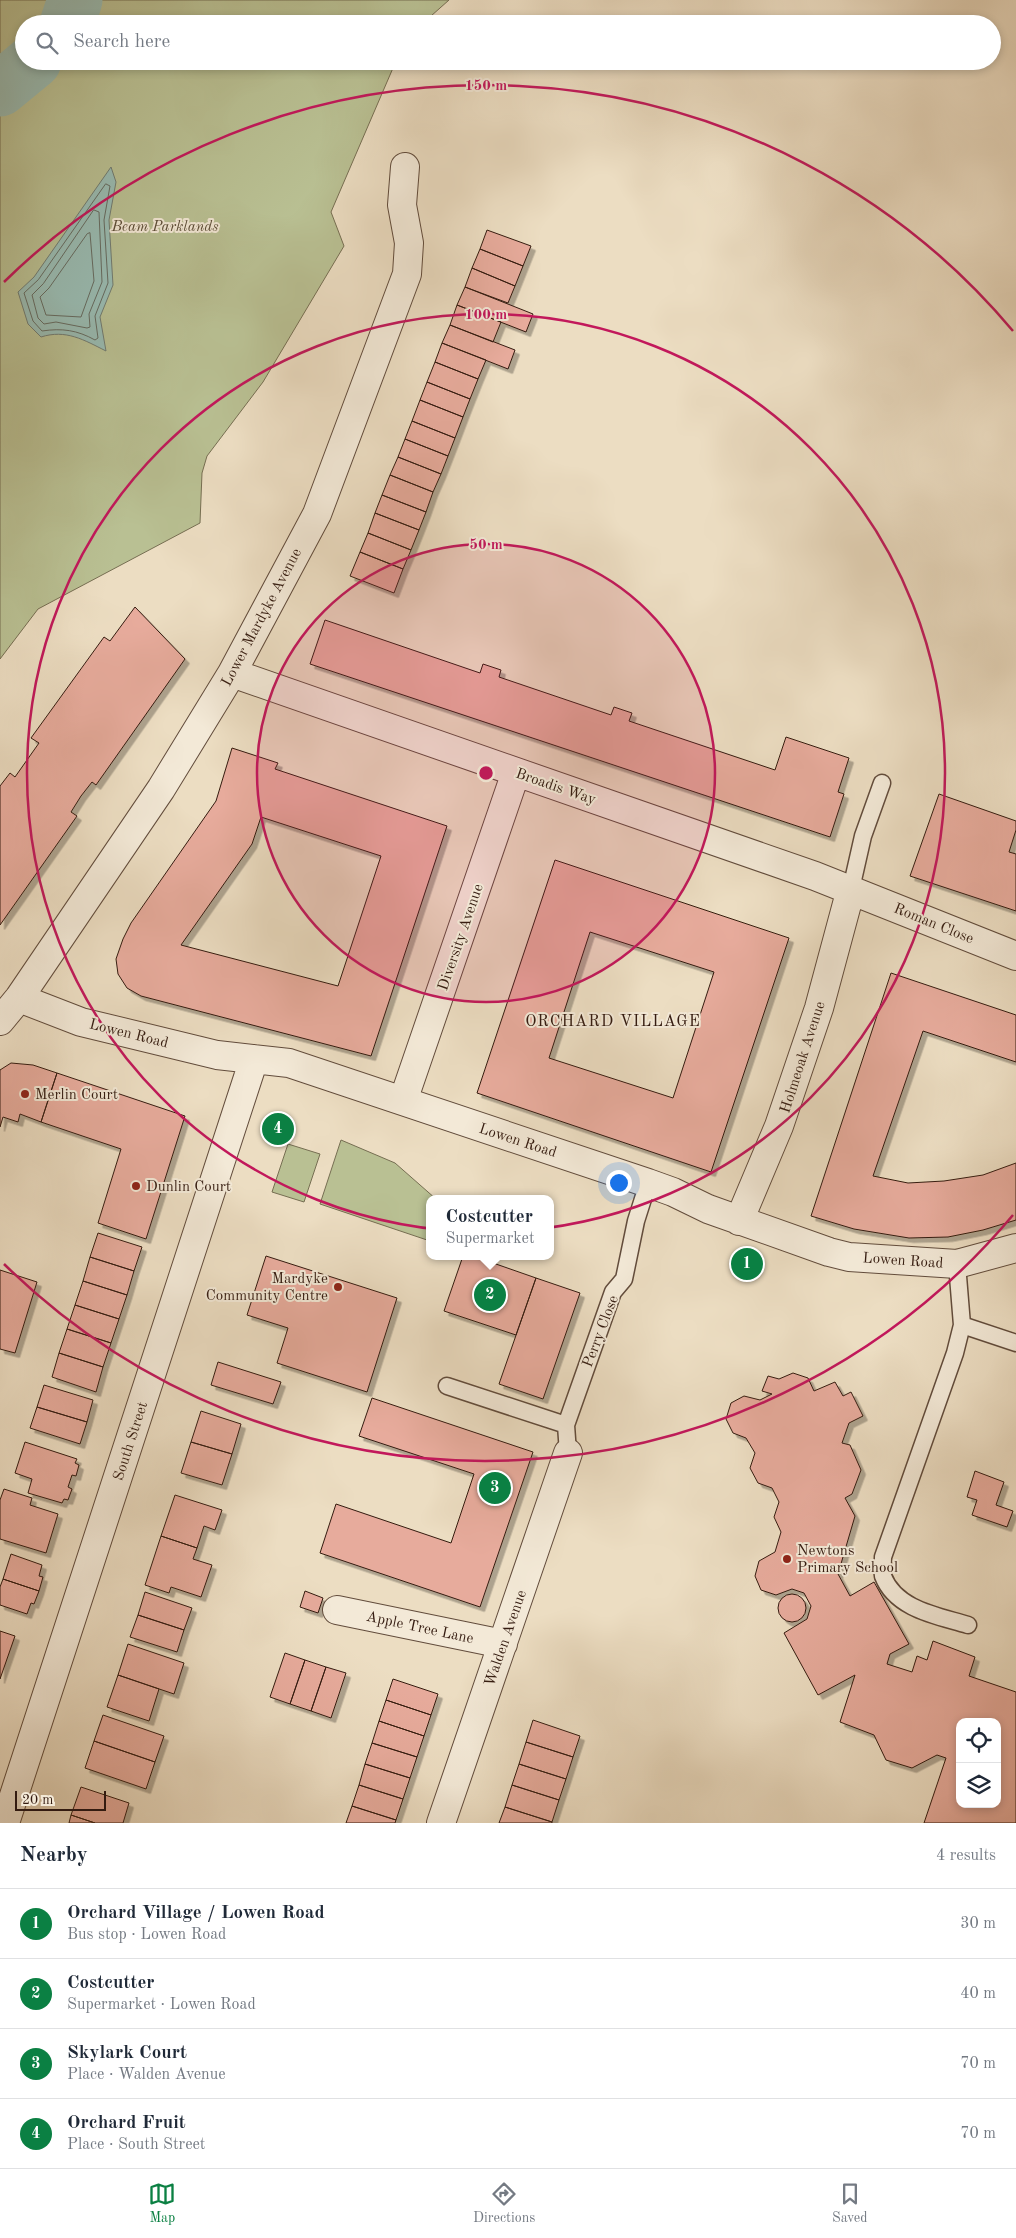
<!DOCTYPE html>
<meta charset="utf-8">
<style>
body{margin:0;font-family:"Old Standard TT",serif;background:#f6f6f7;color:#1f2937}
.controls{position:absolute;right:15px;bottom:15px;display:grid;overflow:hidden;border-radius:10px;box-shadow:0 2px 8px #0003}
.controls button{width:45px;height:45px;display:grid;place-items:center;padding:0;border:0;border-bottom:1px solid #e0e1e3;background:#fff;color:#1f2937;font:25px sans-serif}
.scale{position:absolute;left:15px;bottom:12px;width:91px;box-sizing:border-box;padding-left:5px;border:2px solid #341b10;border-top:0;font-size:14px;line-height:18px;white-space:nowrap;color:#341b10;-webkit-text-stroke:4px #f3e9d7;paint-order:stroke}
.you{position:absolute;left:618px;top:1182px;width:18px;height:18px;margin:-12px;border:4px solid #fff;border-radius:50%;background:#1a73e8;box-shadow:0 0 0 8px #1a73e833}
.badge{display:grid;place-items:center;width:32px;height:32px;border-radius:50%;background:#0b8043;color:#fff;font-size:16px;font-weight:700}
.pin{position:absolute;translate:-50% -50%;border:2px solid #fff;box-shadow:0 1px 5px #0006}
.popup{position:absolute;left:426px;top:1195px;width:128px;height:65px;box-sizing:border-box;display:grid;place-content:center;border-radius:10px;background:#fff;filter:drop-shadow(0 1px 4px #0005);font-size:16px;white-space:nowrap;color:#747a83}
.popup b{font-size:19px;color:#1f2937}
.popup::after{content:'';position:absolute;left:50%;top:100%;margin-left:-10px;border:10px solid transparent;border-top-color:#fff}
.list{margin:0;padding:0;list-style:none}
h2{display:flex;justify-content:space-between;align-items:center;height:65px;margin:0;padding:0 20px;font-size:21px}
h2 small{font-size:16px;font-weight:400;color:#747a83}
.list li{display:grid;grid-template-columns:32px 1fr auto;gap:15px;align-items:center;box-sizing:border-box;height:70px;padding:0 20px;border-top:1px solid #e0e1e3}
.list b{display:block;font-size:19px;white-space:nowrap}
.list p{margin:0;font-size:16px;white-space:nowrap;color:#747a83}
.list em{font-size:16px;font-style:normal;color:#747a83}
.icon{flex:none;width:28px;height:28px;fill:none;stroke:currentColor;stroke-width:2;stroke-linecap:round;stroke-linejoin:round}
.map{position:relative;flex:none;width:1016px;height:1823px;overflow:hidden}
.search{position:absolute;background:#fff;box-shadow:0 2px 8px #0003;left:15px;right:15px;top:15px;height:55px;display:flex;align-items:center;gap:12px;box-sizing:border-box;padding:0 18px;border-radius:28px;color:#747a83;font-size:19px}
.sheet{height:345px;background:#fff}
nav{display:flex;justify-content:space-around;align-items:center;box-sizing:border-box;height:70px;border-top:1px solid #e0e1e3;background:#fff;font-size:14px;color:#747a83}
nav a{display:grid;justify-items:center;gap:2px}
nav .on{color:#0b8043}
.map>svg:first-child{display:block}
.green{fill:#b9c093;stroke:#766e52}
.water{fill:#99bcb3;stroke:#717c72}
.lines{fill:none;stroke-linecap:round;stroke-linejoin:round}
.shore{stroke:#666c62;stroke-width:1}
.river{stroke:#99bcb3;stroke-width:55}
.building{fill:#e7ab9c;stroke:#341b10;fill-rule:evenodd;filter:url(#shadow)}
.lane-casing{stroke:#624c3c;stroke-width:19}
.street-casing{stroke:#624c3c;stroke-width:30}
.lane{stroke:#f3e9d7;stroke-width:16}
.street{stroke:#f3e9d7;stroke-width:28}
.ring{fill:none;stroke:#c2185b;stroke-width:2.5}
.poi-dot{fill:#8f2418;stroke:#f3e9d7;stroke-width:2}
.labels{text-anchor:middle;stroke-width:4;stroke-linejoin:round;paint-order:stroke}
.park-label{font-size:15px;font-style:italic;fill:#5c4d37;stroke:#f3e9d7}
.street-label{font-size:15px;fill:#341b10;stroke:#f3e9d7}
.poi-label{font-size:15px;fill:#341b10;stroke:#f3e9d7;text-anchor:start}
.neighbourhood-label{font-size:16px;letter-spacing:1px;fill:#341b10;stroke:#f3e9d7}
.centre{fill:#c2185b;stroke:#f3e9d7;stroke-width:2.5}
.ring-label{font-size:15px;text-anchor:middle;font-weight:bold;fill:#c2185b;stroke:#f3e9d7;stroke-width:4;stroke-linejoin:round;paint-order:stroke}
</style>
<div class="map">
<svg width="1016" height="1823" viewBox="0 0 1016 1823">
<defs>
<filter id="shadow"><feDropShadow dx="4.5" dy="4.5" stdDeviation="0" flood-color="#0004"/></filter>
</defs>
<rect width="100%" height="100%" fill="#ecddc2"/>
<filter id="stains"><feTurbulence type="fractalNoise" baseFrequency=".004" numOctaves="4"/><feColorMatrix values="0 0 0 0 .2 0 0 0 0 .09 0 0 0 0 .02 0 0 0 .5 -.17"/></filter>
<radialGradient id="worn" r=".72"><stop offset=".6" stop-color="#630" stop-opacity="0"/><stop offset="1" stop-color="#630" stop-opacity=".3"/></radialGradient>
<!-- green -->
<path class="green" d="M0 0H449L422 24H24V61H396L331 212 344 246 263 382 207 456 202 473 200 523 38 609 0 659Z
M341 1140 395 1163 436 1199H430V1241L320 1204Z
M288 1144 320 1154 304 1202 272 1192Z"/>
<!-- water -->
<path class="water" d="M111 167 116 182 109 220 113 285 100 317 106 351C84 340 66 329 41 337L28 324 18 292 34 277Z"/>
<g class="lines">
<!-- shore -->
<path class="shore" d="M106 184 110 186 104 220 108 283 95 316 98 338 95 340C77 330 62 328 42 331L33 321 24 293 38 280Z
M94 210 99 212 102 282 89 314 90 327 87 328 56 322 44 324 38 318 32 295 43 284Z
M90 233 94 281 81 317 46 315 40 297 49 288 87 234Z"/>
<!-- river -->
<path class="river" d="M67 24 75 0
M0 89 34 61"/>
</g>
<!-- building -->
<path class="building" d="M487 230 531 246 523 266 480 249Z
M480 249 523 266 515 286 472 268Z
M472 268 515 286 508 303 465 287Z
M465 287 533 314 526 332 457 305Z
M457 305 501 322 493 342 450 325Z
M450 325 515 350 508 369 442 343Z
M442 343 486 360 478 379 435 362Z
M435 362 478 379 470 399 427 382Z
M427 382 470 399 463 417 420 400Z
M420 400 463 417 455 438 412 421Z
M412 421 455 438 448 456 405 439Z
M405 439 448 456 441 474 398 457Z
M398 457 441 474 433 492 390 475Z
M390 475 433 492 426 512 382 495Z
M382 495 426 512 419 530 375 513Z
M375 513 419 530 411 550 368 533Z
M368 533 411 550 403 569 360 552Z
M360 552 403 569 394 593 350 576Z
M135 607 185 659 96 785 92 782 81 796 71 812 77 816 0 925V786L10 773 15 777 39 743 31 738 104 637 110 641Z
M325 620 480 673 483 664 501 670 499 677 611 715 614 707 632 713 629 721 775 770 786 737 849 758 838 792 844 794 830 837 310 664Z
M232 748 278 763 275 769 447 826 371 1056 141 996 127 988 118 974 116 959 123 939 131 923 216 801ZM261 817 381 856 338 986 181 945 252 844Z
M939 794 1016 821V830L1009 852 1016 854V911L910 876Z
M555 860 789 938 711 1172 477 1093ZM590 932 714 972 673 1098 549 1058Z
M891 973 1016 1015V1062L923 1031 873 1176 908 1183 944 1181 983 1175 1016 1163V1220L983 1230 948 1237 909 1238 854 1229 811 1216Z
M11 1063 33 1065 57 1073 41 1122 20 1114 18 1122 3 1117 0 1127V1070Z
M57 1073 185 1116 146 1239 98 1223 121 1149 41 1122Z
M98 1233 142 1247 134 1271 90 1257Z
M266 1256 397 1298 367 1392 277 1363 288 1328 247 1315Z
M463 1256H473L536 1278 516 1335 444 1311Z
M90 1257 134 1271 127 1295 83 1281Z
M0 1270 37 1282 15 1353 0 1349Z
M536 1278 580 1293 543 1399 499 1384Z
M83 1281 127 1295 119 1319 75 1305Z
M75 1305 119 1319 111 1343 67 1329Z
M67 1329 111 1343 103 1367 59 1353Z
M59 1353 103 1367 96 1392 52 1377Z
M218 1362 281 1382 273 1404 211 1385Z
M793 1373 808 1378 814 1391 835 1382 843 1396 851 1392 863 1416 849 1423 842 1443 850 1445 861 1470 852 1494 845 1498 855 1516 838 1574 850 1596 874 1582 909 1644 890 1654 887 1664 912 1672 917 1656 927 1660 933 1641 975 1657 969 1676 1016 1692V1823H924L946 1758 937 1755 912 1768 886 1760 874 1735 840 1722 855 1675 818 1695 784 1633 807 1619 811 1606 804 1593 792 1589 776 1595 761 1590 755 1576 759 1561 775 1552 781 1532 774 1517 779 1502 772 1488 758 1483 750 1468 755 1453 746 1438 733 1433 726 1419 731 1403 744 1396 760 1400 772 1394 762 1391 768 1376 779 1379ZM960 1722H997V1804H960Z
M44 1385 93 1400 87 1422 37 1407Z
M372 1398 533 1452 480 1607 320 1553 336 1504 451 1543 474 1474 359 1436Z
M37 1407 87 1422 80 1444 30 1428Z
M201 1411 241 1424 232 1454 191 1442Z
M25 1442 77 1459 75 1463 79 1465 76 1476 72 1475 68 1487 72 1489 68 1500 64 1499 62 1503 28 1493 32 1479 15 1473Z
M191 1442 232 1454 222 1485 181 1473Z
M975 1471 1004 1482 996 1505 1013 1511 1007 1527 972 1515 977 1500 967 1497Z
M4 1489 32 1498 30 1505 58 1514 46 1553 0 1539V1500Z
M175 1495 222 1510 215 1530 204 1526 197 1548 161 1536Z
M161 1536 197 1548 193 1559 212 1565 201 1597 171 1587 169 1593 145 1585Z
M11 1554 42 1565 39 1576 43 1577 39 1591 3 1579Z
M3 1579 39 1591 34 1604 31 1603 27 1614 0 1605V1587Z
M305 1591 323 1598 318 1613 300 1607Z
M145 1592 192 1608 184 1630 138 1615Z
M778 1608a14 14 0 1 1 28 0a14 14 0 1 1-28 0Z
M138 1615 184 1630 177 1652 130 1637Z
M0 1631 15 1636 0 1679Z
M128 1644 184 1663 174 1694 118 1675Z
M285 1653 305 1660 290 1704 270 1697Z
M305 1660 326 1667 311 1711 290 1704Z
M326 1667 346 1673 331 1718 311 1711Z
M118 1675 159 1689 149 1721 107 1707Z
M393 1679 438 1694 431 1715 386 1700Z
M386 1700 431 1715 424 1736 379 1721Z
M103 1715 164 1736 155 1762 94 1741Z
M533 1720 580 1736 573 1757 526 1742Z
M379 1721 424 1736 417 1757 372 1743Z
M94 1741 155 1762 146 1789 85 1768Z
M526 1742 573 1757 566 1779 519 1764Z
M372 1743 417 1757 410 1778 365 1764Z
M365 1764 410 1778 403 1799 359 1785Z
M519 1764 566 1779 559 1800 512 1785Z
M359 1785 403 1799 396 1820 352 1806Z
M512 1785 559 1800 552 1822 505 1807Z
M81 1787 129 1803 123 1823H95L71 1815Z
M352 1806 396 1820 395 1823H346Z
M505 1807 552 1822V1823H499Z
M71 1815 95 1823H69Z"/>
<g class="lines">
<defs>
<path id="lane" d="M851 889 863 836 882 783
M957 1264 962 1325 955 1353 883 1557C883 1563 882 1571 883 1576 896 1610 939 1616 968 1625
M962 1325 1016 1343
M447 1386 566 1425
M568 1453 566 1425 613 1292 624 1279 636 1221 648 1183"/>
<path id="street" d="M232 673 815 876 1016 956
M19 998 81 1022 217 1055 289 1063 648 1183 673 1192 708 1209 829 1252 849 1257 957 1264 1016 1248
M0 1021 19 998 161 789 232 673 317 514 407 274 409 243 402 205 405 167
M403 1101 516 772
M739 1221 779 1126 819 1008 851 889
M337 1610 503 1644
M5 1823 254 1059
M441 1823 568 1453"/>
</defs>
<!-- lane casing -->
<use href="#lane" class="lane-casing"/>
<!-- street casing -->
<use href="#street" class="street-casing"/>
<!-- lane -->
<use href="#lane" class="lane"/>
<!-- street -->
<use href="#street" class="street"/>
</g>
<!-- distance rings -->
<circle cx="486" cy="773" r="229" fill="#c2185b" fill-opacity=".12"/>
<g class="ring">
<circle cx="486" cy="773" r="229"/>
<circle cx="486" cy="773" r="459"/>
<path d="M1013 1215A688 688 0 0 1 4 1264M4 282A688 688 0 0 1 1013 331"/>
</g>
<!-- markers -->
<g class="poi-dot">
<circle cx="25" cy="1094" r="5"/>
<circle cx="136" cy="1186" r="5"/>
<circle cx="338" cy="1287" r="5"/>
<circle cx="787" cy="1559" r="5"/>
</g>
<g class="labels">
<!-- park labels -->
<g class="park-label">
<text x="165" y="231">Beam Parklands</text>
</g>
<!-- street labels -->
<g class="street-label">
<text transform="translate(261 617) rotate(-62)" y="5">Lower Mardyke Avenue</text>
<text transform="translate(556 786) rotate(19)" y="5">Broadis Way</text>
<text transform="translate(934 923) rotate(22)" y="5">Roman Close</text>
<text transform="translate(460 937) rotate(-71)" y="5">Diversity Avenue</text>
<text transform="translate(129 1033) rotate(14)" y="5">Lowen Road</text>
<text transform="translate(802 1057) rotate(-72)" y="5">Holmeoak Avenue</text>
<text transform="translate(518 1140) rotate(18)" y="5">Lowen Road</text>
<text transform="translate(903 1260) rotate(4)" y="5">Lowen Road</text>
<text transform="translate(600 1331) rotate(-69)" y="5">Perry Close</text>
<text transform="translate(130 1441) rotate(-72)" y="5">South Street</text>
<text transform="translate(420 1627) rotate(12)" y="5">Apple Tree Lane</text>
<text transform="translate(505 1638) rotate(-71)" y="5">Walden Avenue</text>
</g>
<!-- poi labels -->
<g class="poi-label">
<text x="35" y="1099">Merlin Court</text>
<text x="146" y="1191">Dunlin Court</text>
<text x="328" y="1283" text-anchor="end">Mardyke<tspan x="328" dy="17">Community Centre</tspan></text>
<text x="797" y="1555">Newtons<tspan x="797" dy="17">Primary School</tspan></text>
</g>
<!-- neighbourhood labels -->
<g class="neighbourhood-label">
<text x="613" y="1026">ORCHARD VILLAGE</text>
</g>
</g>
<circle cx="486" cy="773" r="8" class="centre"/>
<g class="ring-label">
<text x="486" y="90">150 m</text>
<text x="486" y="319">100 m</text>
<text x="486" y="549">50 m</text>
</g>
<rect width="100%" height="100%" filter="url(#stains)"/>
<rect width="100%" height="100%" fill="url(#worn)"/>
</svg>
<div class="controls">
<button><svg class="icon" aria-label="locate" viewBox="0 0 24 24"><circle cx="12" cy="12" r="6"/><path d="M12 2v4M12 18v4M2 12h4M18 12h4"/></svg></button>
<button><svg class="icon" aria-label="layers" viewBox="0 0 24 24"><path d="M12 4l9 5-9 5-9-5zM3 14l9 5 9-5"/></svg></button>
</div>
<div class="scale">20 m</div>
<div class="you"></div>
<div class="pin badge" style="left:747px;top:1264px">1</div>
<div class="pin badge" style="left:490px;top:1295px">2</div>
<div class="popup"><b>Costcutter</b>Supermarket</div>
<div class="pin badge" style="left:495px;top:1488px">3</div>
<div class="pin badge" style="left:278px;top:1129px">4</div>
<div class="search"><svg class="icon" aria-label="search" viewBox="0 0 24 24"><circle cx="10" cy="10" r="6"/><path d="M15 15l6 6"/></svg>Search here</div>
</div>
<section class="sheet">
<h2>Nearby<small>4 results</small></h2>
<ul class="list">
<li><span class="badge">1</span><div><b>Orchard Village / Lowen Road</b><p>Bus stop · Lowen Road</p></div><em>30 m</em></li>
<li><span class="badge">2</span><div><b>Costcutter</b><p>Supermarket · Lowen Road</p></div><em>40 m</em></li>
<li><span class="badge">3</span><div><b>Skylark Court</b><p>Place · Walden Avenue</p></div><em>70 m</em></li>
<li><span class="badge">4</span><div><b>Orchard Fruit</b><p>Place · South Street</p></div><em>70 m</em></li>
</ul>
</section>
<nav>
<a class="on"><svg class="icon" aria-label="map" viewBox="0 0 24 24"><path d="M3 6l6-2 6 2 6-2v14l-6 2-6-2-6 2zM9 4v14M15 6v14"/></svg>Map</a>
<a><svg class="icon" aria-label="directions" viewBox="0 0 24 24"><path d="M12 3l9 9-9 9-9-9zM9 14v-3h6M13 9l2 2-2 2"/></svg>Directions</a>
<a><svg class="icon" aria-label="saved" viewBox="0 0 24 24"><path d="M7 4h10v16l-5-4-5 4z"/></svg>Saved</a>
</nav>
